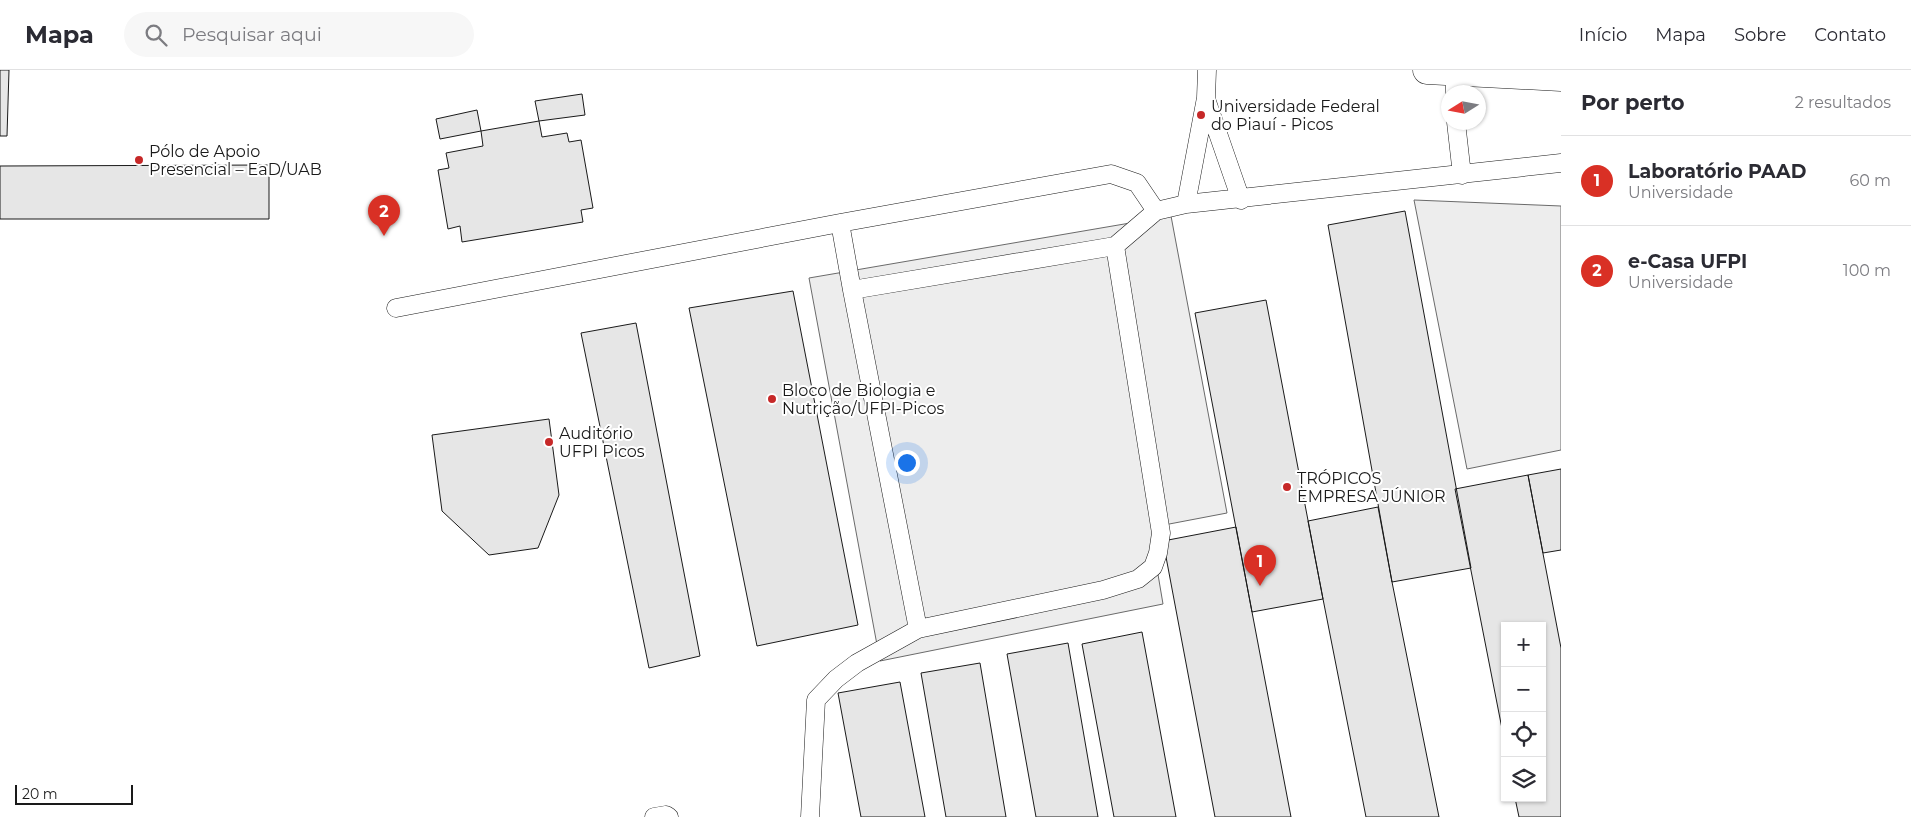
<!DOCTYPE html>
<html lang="pt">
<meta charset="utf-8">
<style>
body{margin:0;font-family:Montserrat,sans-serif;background:#f7f7f7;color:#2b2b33}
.controls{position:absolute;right:15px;bottom:15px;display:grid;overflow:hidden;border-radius:0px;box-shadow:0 1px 4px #0004}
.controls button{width:45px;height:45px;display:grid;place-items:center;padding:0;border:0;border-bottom:1px solid #e1e1e2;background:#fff;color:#2b2b33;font:25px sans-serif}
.compass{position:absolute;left:1441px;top:15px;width:45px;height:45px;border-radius:50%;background:#fff;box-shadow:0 1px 4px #0004;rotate:259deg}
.scale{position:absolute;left:15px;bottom:12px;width:118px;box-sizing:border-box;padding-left:5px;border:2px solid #1a1a1a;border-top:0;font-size:14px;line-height:18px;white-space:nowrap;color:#1a1a1a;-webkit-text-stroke:4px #fff;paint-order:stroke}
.you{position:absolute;left:906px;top:392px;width:18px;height:18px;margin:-12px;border:4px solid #fff;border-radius:50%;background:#1a73e8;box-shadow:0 0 0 8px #1a73e833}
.badge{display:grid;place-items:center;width:32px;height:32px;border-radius:50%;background:#d93025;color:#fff;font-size:16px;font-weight:700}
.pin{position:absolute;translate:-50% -41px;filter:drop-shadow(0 1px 2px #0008)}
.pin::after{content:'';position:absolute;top:26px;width:18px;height:15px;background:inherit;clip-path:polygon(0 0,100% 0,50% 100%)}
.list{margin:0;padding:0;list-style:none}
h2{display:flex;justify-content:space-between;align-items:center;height:65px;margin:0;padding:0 20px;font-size:21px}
h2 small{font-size:16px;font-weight:400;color:#7c7c81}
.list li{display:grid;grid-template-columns:32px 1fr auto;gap:15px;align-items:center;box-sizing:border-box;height:90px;padding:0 20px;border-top:1px solid #e1e1e2}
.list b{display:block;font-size:19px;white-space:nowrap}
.list p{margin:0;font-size:16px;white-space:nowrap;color:#7c7c81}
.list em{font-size:16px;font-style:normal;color:#7c7c81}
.icon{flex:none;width:28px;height:28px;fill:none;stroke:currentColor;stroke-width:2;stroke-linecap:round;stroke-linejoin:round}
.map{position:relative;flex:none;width:1561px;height:747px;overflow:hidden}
header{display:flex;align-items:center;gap:30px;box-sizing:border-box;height:70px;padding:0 25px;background:#fff;border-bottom:1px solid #e1e1e2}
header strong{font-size:24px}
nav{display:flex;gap:28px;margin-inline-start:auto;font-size:18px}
.search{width:350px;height:45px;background:#f7f7f7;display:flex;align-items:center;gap:12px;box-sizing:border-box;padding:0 18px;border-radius:28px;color:#7c7c81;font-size:19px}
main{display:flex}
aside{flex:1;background:#fff}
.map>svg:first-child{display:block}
.built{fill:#ededed;stroke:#6a6a6a}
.building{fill:#e6e6e6;stroke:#1a1a1a}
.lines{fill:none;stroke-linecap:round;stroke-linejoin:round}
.lane-casing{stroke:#1a1a1a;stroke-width:19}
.secondary-casing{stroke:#1a1a1a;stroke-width:29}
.lane{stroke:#fff;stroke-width:18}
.secondary{stroke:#fff;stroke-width:28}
.poi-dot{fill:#c62828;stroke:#fff;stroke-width:2}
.labels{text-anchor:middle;stroke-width:4;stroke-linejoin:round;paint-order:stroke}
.poi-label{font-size:16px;fill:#1a1a1a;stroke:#fff;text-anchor:start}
</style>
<header>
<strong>Mapa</strong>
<div class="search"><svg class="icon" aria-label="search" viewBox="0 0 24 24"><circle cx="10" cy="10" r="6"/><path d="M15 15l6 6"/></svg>Pesquisar aqui</div>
<nav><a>Início</a><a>Mapa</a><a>Sobre</a><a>Contato</a></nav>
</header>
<main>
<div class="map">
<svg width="1561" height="747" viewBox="0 0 1561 747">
<rect width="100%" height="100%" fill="#fff"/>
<!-- built -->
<path class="built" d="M1414 130 1561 136V380L1467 399Z
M1171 146 1227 443 1164 455 1153 475 1163 534 880 591 809 208Z"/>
<!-- building -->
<path class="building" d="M0 0H9L7 66H0Z
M582 24 585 45 539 51 535 31Z
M477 40 481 61 440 69 436 49Z
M539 51 542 67 567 63 569 72 581 70 593 138 581 140 583 152 462 172 460 156 448 159 438 100 449 98 446 83 483 76 481 61Z
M269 95V149H0V96Z
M1405 141 1471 498 1392 512 1328 155Z
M793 221 858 555 757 576 689 238Z
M1266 230 1323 529 1252 542 1195 243Z
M636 253 700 586 649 598 581 263Z
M549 349 559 425 538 478 489 485 442 441 432 365Z
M1561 399V480L1543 483 1528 405Z
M1528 405 1561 578V747H1519L1515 728H1542V556H1505V674L1455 419Z
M1378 437 1392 512 1439 747H1366L1323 529 1308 451Z
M1236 457 1252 542 1291 747H1215L1163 471Z
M1142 562 1176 747H1114L1082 574Z
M1068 573 1098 747H1036L1007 584Z
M980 593 1006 747H946L921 603Z
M900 612 925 747H861L838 623Z"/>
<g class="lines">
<defs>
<path id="lane" d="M1454 1 1455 22
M1206 29 1241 130
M1456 52 1462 105
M1186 134 1206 28 1207 0
M840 153 852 220
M1115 176 1161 463 1158 483 1153 497 1138 509 1103 520 918 559 852 220Z
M1115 176 1156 141
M396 238 840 153 1111 104 1137 113 1156 141 1186 134 1561 93
M654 747 666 745 669 747
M810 747 816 630 836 609 857 593 918 559"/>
<path id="secondary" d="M1427 0 1561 7"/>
</defs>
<!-- lane casing -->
<use href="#lane" class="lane-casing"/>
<!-- secondary casing -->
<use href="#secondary" class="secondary-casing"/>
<!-- lane -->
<use href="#lane" class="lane"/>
<!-- secondary -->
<use href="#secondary" class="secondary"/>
</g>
<!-- markers -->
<g class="poi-dot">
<circle cx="1201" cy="45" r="5"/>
<circle cx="139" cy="90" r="5"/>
<circle cx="772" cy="329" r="5"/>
<circle cx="549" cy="372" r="5"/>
<circle cx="1287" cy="417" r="5"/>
</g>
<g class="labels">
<!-- poi labels -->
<g class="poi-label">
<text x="1211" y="42">Universidade Federal<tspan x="1211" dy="18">do Piauí - Picos</tspan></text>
<text x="149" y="87">Pólo de Apoio<tspan x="149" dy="18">Presencial – EaD/UAB</tspan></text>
<text x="782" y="326">Bloco de Biologia e<tspan x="782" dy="18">Nutrição/UFPI-Picos</tspan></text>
<text x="559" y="369">Auditório<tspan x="559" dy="18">UFPI Picos</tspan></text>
<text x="1297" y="414">TRÓPICOS<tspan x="1297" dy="18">EMPRESA JÚNIOR</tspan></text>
</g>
</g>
</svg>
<div class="controls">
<button>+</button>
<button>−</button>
<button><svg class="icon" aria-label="locate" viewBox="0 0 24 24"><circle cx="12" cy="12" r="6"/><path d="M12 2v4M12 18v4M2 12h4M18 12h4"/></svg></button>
<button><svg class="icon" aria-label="layers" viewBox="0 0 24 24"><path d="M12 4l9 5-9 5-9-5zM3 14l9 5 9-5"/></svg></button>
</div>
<svg class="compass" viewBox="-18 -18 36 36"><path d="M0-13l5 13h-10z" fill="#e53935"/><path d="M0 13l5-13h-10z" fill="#7c7c81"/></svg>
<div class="scale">20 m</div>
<div class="you"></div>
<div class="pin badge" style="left:1260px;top:516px">1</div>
<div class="pin badge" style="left:384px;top:166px">2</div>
</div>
<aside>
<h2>Por perto<small>2 resultados</small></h2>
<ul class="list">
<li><span class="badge">1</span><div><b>Laboratório PAAD</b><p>Universidade</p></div><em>60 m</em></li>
<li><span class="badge">2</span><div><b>e-Casa UFPI</b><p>Universidade</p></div><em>100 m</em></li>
</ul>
</aside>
</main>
